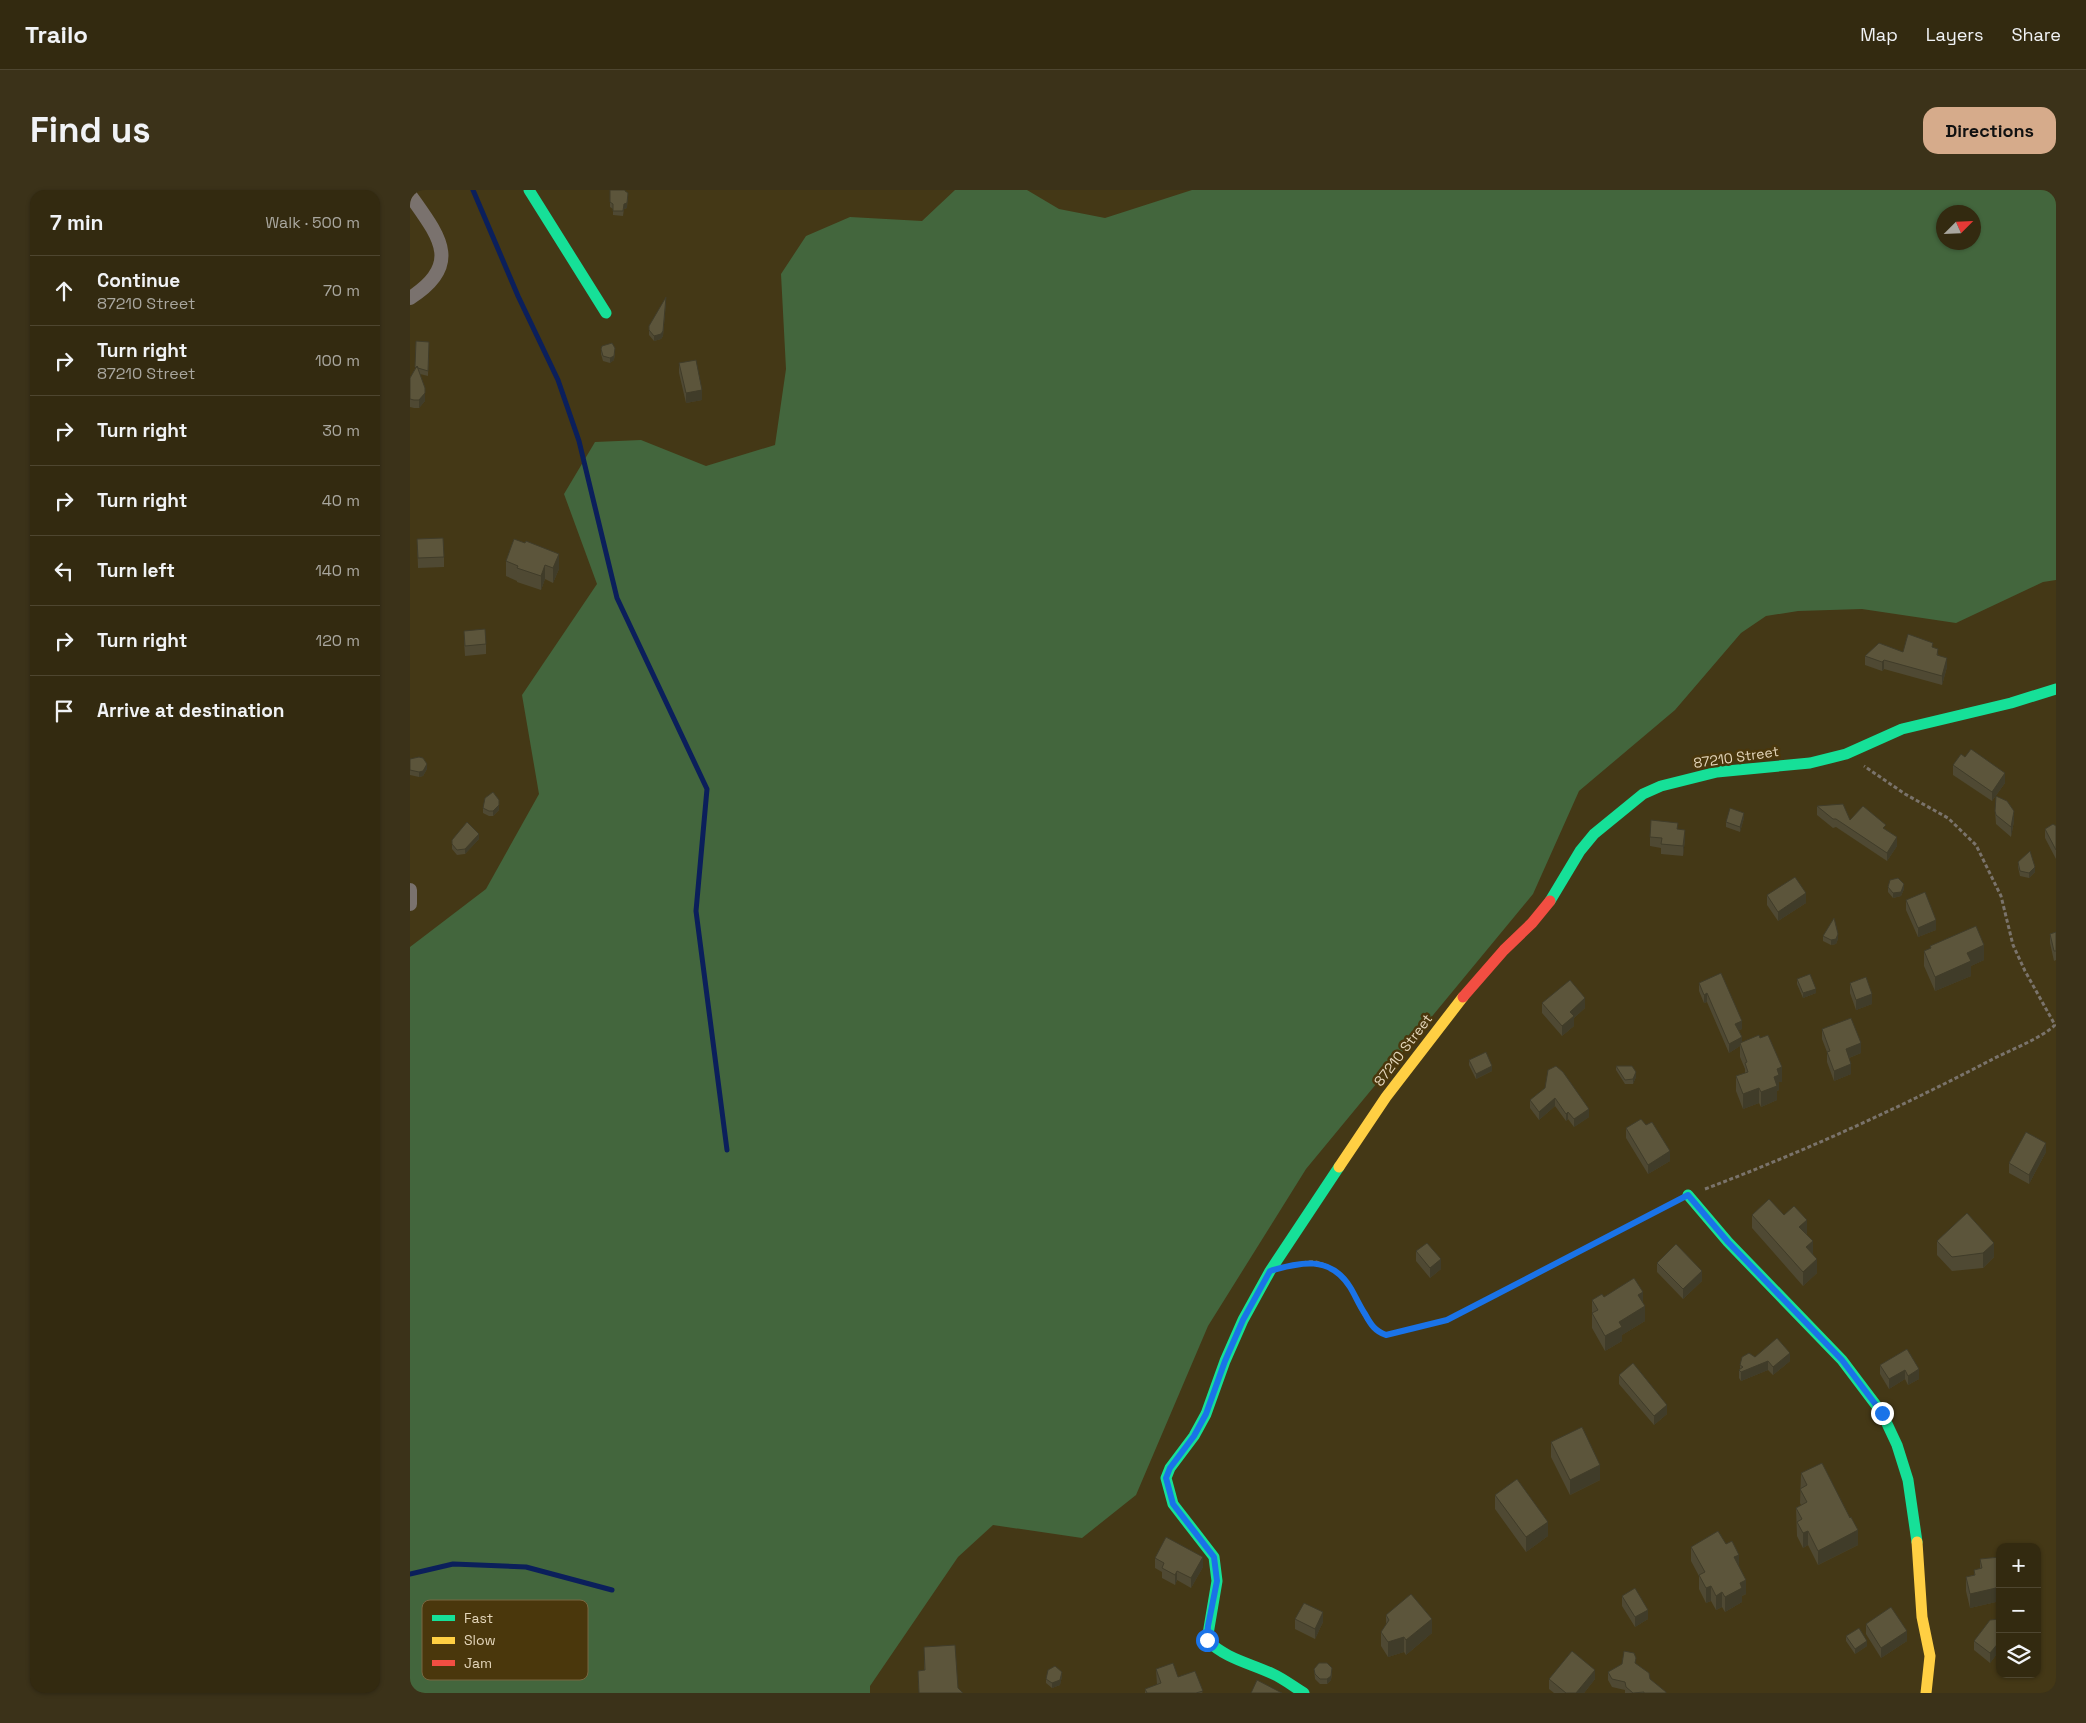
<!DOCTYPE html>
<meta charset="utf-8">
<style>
body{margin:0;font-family:"Space Grotesk",sans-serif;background:#3b3219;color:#f1f3f6}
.controls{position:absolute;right:15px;bottom:15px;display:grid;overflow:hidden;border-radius:10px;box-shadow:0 1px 4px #0004}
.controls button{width:45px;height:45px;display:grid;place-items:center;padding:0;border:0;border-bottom:1px solid #4e4630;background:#332a10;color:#f1f3f6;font:25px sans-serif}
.compass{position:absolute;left:1526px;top:15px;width:45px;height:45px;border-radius:50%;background:#332a10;box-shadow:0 1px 4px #0004;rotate:66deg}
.stop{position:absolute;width:15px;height:15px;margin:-11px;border:4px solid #1a73e8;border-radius:50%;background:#fff}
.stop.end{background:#1a73e8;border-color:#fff;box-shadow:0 1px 5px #0008}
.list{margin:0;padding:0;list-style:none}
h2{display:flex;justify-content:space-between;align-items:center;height:65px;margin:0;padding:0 20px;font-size:21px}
h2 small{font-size:16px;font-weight:400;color:#a9a79f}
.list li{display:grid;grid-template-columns:32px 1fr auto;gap:15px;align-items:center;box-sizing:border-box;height:70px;padding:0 20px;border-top:1px solid #4e4630}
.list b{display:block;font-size:19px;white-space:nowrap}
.list p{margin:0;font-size:16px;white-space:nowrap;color:#a9a79f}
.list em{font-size:16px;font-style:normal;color:#a9a79f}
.icon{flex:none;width:28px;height:28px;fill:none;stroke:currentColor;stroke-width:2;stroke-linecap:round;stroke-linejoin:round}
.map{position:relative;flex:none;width:1646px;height:1503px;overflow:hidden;border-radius:15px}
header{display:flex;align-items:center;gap:30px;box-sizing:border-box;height:70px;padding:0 25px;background:#332a10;border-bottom:1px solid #4e4630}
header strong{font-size:24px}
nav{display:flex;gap:28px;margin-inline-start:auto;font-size:18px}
.intro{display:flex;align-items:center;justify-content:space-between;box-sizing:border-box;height:120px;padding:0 30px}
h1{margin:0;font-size:35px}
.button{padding:12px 22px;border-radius:15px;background:#d6ab8b;color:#111;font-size:18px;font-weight:700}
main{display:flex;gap:30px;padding:0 30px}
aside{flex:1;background:#332a10;border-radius:15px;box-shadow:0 1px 4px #0004}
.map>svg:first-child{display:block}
.green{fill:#43663d;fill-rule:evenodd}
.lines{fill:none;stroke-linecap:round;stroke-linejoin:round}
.stream{stroke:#0b1f5b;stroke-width:5}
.path{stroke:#7a736b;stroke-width:3;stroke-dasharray:4 2.5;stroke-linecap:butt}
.street{stroke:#7a726e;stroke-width:14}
.fast{stroke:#16e098;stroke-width:11}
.slow{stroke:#ffcf43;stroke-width:11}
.jam{stroke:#f24e42;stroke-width:11}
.wall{fill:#4f4933}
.shaded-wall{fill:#403c29}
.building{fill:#5c553b;stroke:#403c29}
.route{stroke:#1a73e8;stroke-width:6}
.labels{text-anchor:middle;stroke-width:5;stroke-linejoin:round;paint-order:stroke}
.street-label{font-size:14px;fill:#e4d6bb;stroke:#4a370c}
.key{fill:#4a370c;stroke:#786741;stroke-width:1}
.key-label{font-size:14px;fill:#e4d6bb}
</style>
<header>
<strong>Trailo</strong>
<nav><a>Map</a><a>Layers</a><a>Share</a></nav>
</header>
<div class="intro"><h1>Find us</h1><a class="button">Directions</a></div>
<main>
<aside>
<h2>7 min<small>Walk · 500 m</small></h2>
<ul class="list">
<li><svg class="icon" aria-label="ahead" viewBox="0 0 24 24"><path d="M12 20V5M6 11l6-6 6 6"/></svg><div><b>Continue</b><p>87210 Street</p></div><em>70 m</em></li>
<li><svg class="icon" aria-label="right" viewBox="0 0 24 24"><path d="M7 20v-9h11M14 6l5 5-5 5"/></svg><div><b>Turn right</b><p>87210 Street</p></div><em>100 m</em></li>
<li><svg class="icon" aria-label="right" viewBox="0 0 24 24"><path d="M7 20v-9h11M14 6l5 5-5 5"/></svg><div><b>Turn right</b></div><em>30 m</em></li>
<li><svg class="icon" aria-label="right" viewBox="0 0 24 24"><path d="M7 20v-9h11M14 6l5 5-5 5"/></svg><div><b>Turn right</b></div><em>40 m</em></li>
<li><svg class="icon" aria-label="left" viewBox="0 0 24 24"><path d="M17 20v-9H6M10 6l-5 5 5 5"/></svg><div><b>Turn left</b></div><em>140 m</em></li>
<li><svg class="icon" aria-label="right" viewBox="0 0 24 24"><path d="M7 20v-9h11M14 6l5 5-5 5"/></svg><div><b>Turn right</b></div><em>120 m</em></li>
<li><svg class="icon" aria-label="arrive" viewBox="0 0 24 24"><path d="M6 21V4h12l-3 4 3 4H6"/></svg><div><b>Arrive at destination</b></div></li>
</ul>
</aside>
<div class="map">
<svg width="1646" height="1503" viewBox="0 0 1646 1503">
<rect width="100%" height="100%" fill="#443816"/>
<!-- green -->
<path class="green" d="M545 0H617L649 19 695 28 782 0H1646V390L1633 392 1546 433 1452 419 1388 421 1356 426 1331 443 1265 520 1169 601 1123 704 896 979 798 1136 726 1305 672 1348 583 1335 548 1367 460 1496V1503H0V757L76 699 129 604 112 505 187 394 154 304 185 252 231 250 296 276 365 255 376 179 371 84 396 46 440 27 512 31ZM1564 22V52H1534V22Z"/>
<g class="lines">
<!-- stream -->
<path class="stream" d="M63 0 108 106 148 190 169 251 207 408 297 599 286 721 317 960
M0 1384 43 1374 116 1377 202 1400"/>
<!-- path -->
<path class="path" d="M1295 999C1393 962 1487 919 1579 871 1598 861 1632 848 1645 835L1615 781 1603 755 1591 706 1566 655 1538 628 1495 604 1454 576
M886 1074C892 1073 900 1071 906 1072 950 1082 943 1133 976 1145L1037 1130 1265 1012"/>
<!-- street -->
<path class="street" d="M0 5C28 45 54 74 0 108
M0 700V714"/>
<!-- fast -->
<path class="fast" d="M119 0 196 123
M1140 711 1170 661 1184 644 1233 604 1251 596 1307 582 1400 573 1436 564 1492 539 1601 513 1646 499
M1278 1005 1318 1052 1432 1170 1472 1223 1487 1255 1498 1290 1507 1352
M894 1503C884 1497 874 1489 863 1484 840 1473 816 1469 797 1450L807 1391 804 1367 763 1314 756 1288 760 1278 784 1246 796 1224 815 1171 833 1130 860 1081 929 977"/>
<!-- slow -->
<path class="slow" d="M929 977 976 907 1053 807
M1507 1352 1512 1427 1520 1466 1516 1503"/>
<!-- jam -->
<path class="jam" d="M1053 807 1094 760 1122 733 1140 711"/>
</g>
<!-- wall -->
<path class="wall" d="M200 0 215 1 218 3 217 18 214 19 213 26 203 25V19L200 17Z
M256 112 253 146 251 149 244 151 239 145V136Z
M6 151 19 152 18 186 10 184 15 211 9 218H4L0 217V188L5 179Z
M191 159 205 163 204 170 200 173 193 171 191 164Z
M269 173 292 210 276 213 269 183Z
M7 349 34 367V377L8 378Z
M104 349 149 379 143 393 135 389 131 400 107 392V391L96 386V371Z
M54 441 76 454V464L55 466 54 451Z
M1523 457 1537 477 1532 495 1474 479 1472 481 1455 475V466L1493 462Z
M0 569 17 579 13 586 9 587 0 585Z
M1543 575 1595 593 1582 611 1543 585Z
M1407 616 1440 630 1476 640 1487 656 1477 671 1426 637 1423 638 1407 625Z
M73 618 89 620 83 626H79L73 623Z
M1585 621 1604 631 1601 647 1586 634Z
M1334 628 1330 642 1316 637V632Z
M1646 636V669L1635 648V639Z
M1268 639 1275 649 1273 666 1251 664V658L1240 656V647Z
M69 649 55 664 47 665 42 659V654Z
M1608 672 1625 682 1619 688 1610 686 1608 677Z
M1478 697 1494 699 1491 706 1483 708 1478 702Z
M1357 705 1396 713 1368 731 1357 715Z
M1496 710 1526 740 1508 747 1496 720Z
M1646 742V770L1644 771 1640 753V744Z
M1413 746 1428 749 1426 754 1421 755 1413 751Z
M1520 756 1574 770 1561 776V786L1525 801 1514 776V761L1520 759Z
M1387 789 1406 803 1393 808 1387 794Z
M1289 793 1332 839 1329 840 1332 852 1372 892H1369V900L1367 901V910L1351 917 1349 913 1333 919 1326 901V886L1335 883V879L1330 867V856L1319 863 1297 812 1294 813 1289 801Z
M1440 793 1462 814 1446 820 1440 803Z
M1132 813 1175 818 1164 828V836L1152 846 1132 823Z
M1412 839 1451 863 1439 868 1441 884 1424 891 1417 872V862L1412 849Z
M1059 870 1082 881 1066 889 1059 875Z
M1206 876 1226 887 1223 894H1215L1206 880Z
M1135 898 1179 927 1164 937 1158 929 1156 931 1145 916 1129 930 1120 918V910Z
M1216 938 1260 971 1238 984 1216 948Z
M1636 962 1619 994 1599 983V973Z
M1557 1023 1584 1067 1573 1078 1542 1081 1527 1065V1051Z
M1342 1025H1374L1397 1043 1396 1044 1403 1064 1407 1083 1393 1096 1342 1038Z
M1006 1061 1031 1079 1020 1088 1006 1071Z
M1247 1073 1292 1091 1273 1109 1247 1082Z
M1194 1107 1233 1112 1235 1131 1212 1145V1151L1195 1161 1182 1138V1110Z
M1497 1159 1509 1189 1498 1195 1495 1189 1479 1199 1470 1184V1175Z
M1345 1167 1380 1171 1363 1185 1358 1180 1331 1191 1329 1188V1180L1330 1179V1175Z
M1209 1185 1257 1224 1244 1235 1209 1194Z
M1141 1252 1190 1290 1160 1305 1141 1267Z
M1391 1283 1448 1355 1408 1375 1398 1355 1393 1358 1387 1346 1386 1318 1391 1315 1390 1313Z
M1085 1305 1138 1346 1116 1362 1085 1319Z
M1316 1354 1329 1376 1336 1404 1332 1406V1412L1315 1422 1312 1417 1306 1420 1301 1411 1296 1413 1289 1399V1386L1281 1371V1357Z
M1590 1367V1414L1587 1415 1586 1412 1560 1418 1556 1401V1387L1564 1385V1380L1570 1379V1369Z
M745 1368 793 1377 781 1398 767 1390 765 1395 752 1388V1382L745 1378Z
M1212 1406 1238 1429 1225 1437 1212 1416Z
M976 1425 1022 1443 996 1465 994 1462 978 1467 971 1456V1442L976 1435Z
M885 1429 913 1432 905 1449 885 1439Z
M1590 1429V1460L1580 1473 1564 1460V1451Z
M1456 1434 1497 1451 1471 1468 1456 1444Z
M1436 1446 1457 1456 1445 1464 1436 1451Z
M514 1457 548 1498 553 1503H509L508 1481 514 1480Z
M1226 1474 1240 1489 1256 1503H1215V1500L1202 1497 1198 1490V1482Z
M746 1479 768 1487 793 1503H735V1499L747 1495Z
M904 1479 922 1483 921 1490 917 1494H910L905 1489Z
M652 1486 650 1495 642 1498 636 1493V1489Z
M1139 1489H1185L1174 1503H1144L1139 1499Z"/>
<!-- shaded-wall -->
<path class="shaded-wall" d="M217 13V18L214 19 213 26 214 14Z
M256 107 253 146 251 149 244 151V146Z
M205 158 204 170 200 173V168Z
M15 198V211L9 218V210Z
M292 200V210L276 213V203Z
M149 364V379L143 393V378Z
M135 375V389L131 400V386Z
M1537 468V477L1532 495V486Z
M1474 470V479L1472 481V472Z
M17 574V579L13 586 9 587V582Z
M1595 583V593L1582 611V602Z
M89 615V620L83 626V621Z
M1604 621V631L1601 647V637Z
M1334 623V628L1330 642V637Z
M1275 640V649L1273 666V656Z
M69 644V649L55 664V659Z
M1487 647V656L1477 671V663Z
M1625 677V682L1619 688V683Z
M1494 694V699L1491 706 1483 708V703Z
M1396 703V713L1368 731V722Z
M1526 730V740L1508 747V738Z
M1428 744V749L1426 754 1421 755V750Z
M1574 755V770L1561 776V786L1525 801V787L1557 763Z
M1406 799V803L1393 808V803Z
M1297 803V812L1294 813V805Z
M1462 804V814L1446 820V810Z
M1175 808V818L1164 828V836L1152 846V836L1160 822Z
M1332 831V839L1325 842V834Z
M1332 847V855L1330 853V856L1319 863V854Z
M1451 853V863L1436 869V859Z
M1441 874V884L1424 891V881Z
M1082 876V881L1066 889V884Z
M1372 877V892H1369V900L1367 901V910L1351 917V902L1364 887 1367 879Z
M1226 882V887L1223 894V889Z
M1349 898V913L1333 919V904Z
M1145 908V916L1129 930V922Z
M1179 919V927L1164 937V929Z
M1158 922V929L1156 931V924Z
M1636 953V962L1619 994V985Z
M1260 961V971L1238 984V975Z
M1397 1030V1043L1389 1050V1037Z
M1403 1051V1065L1396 1057Z
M1584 1053V1067L1573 1078V1063Z
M1031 1069V1079L1020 1088V1078Z
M1407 1069V1083L1393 1096V1082Z
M1292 1081V1091L1273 1109V1099Z
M1233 1102V1117L1228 1105Z
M1235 1116V1131L1212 1145V1151L1195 1161V1146L1209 1132Z
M1380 1163V1171L1363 1185V1177Z
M1358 1171V1180L1331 1191V1182Z
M1509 1179V1189L1498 1195V1186Z
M1495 1180V1189L1479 1199V1189Z
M1257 1215V1224L1244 1235V1226Z
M1190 1275V1290L1160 1305V1290Z
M1138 1332V1346L1116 1362V1347Z
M1448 1340V1355L1408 1375V1361Z
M1398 1341V1355L1393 1358V1343Z
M1329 1365V1379L1324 1367Z
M793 1367V1377L781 1398V1388Z
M767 1381V1390L765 1395V1385Z
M1336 1390V1404L1332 1406V1412L1315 1422V1407L1330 1393Z
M1301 1396V1411L1296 1413V1398Z
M1586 1398V1412L1560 1418V1404Z
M1587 1400H1590V1414L1587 1415Z
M1312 1402V1417L1306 1420V1406Z
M1238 1420V1429L1225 1437V1427Z
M913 1422V1432L905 1449V1439Z
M1022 1429V1443L996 1465V1450Z
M1497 1441V1451L1471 1468V1458Z
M994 1447V1462L978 1467V1452Z
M1457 1451V1456L1445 1464V1459Z
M1590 1451V1460L1580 1473V1463Z
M922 1478 921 1490 917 1494V1489Z
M1185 1480V1489L1174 1503H1166Z
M652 1482V1486L650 1495 642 1498V1493Z"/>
<!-- building -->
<path class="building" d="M200 0H215V1L218 3 217 13 214 14 213 21H203V14L200 12Z
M256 107 253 141 251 144 244 146 239 140V136Z
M6 151 19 152 18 181 8 178 7 176 6 178 5 177Z
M202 153 205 158 204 166 200 168 193 166 191 159 192 156Z
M286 170 292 200 276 203 269 173Z
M7 176 15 198V203L9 210H4L0 209V188Z
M33 348 34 367 8 368 7 349Z
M104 349 115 353 116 351 149 364 143 378 135 375 131 386 107 378 108 376 96 371Z
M75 439 76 454 55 456 54 441Z
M1498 444 1523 453 1522 457 1528 459 1527 465 1537 468 1532 486 1474 470 1472 472 1455 466 1469 453 1493 462Z
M1561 559 1595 583 1582 602 1543 575 1551 564 1555 567Z
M9 567 13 568 17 574 13 581 9 582 0 580V569Z
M83 602 89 610V615L83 621H79L73 618 75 608Z
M1586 606 1597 611 1604 621 1601 637 1586 625 1585 621Z
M1433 614 1440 630 1453 616 1476 635 1473 638 1487 647 1477 663 1426 629H1423L1407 616Z
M1320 618 1334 623 1330 637 1316 632Z
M1241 630 1268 633 1267 639 1275 640 1273 656 1251 654 1252 648 1240 647Z
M57 632 69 644 55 659 47 660 42 654V650Z
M1643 634 1646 636V660L1635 639Z
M1620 661 1625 677 1619 683 1610 681 1608 672Z
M1385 687 1396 703 1368 722 1357 705Z
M1488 688 1494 694 1491 702 1483 703 1478 697 1480 690Z
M1515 702 1526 730 1508 738 1496 710Z
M1424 728 1428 744 1426 749 1421 750 1413 746Z
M1566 736 1574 755 1557 763 1561 771 1525 787 1514 761 1521 758 1520 756Z
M1646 742V761H1644L1640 744Z
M1311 783 1332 831 1325 834 1332 847 1319 854 1297 803 1294 805 1289 793Z
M1400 784 1406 799 1393 803 1387 789Z
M1456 787 1462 804 1446 810 1440 793Z
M1160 790 1175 808 1160 822 1164 826 1152 836 1132 813Z
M1441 828 1451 853 1436 859 1441 874 1424 881 1417 862 1420 861 1412 839Z
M1349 845 1350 848 1358 845 1372 877 1367 879 1369 885 1364 887 1367 896 1351 902 1349 898 1333 904 1326 886 1338 882 1335 873 1337 872 1330 853Z
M1076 862 1082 876 1066 884 1059 870Z
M1146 876 1153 882 1179 919 1164 929 1158 922 1156 924 1145 908 1129 922 1120 910 1135 898 1138 880Z
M1206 876H1222L1226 882 1223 889 1215 890Z
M1231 929 1236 935 1242 932 1260 961 1238 975 1216 938Z
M1616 942 1636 953 1619 985 1599 973Z
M1359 1009 1374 1025 1384 1016 1397 1030 1389 1037 1403 1051 1396 1057 1407 1069 1393 1082 1342 1025Z
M1557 1023 1584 1053 1573 1063 1542 1067 1527 1051Z
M1017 1053 1031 1069 1020 1078 1006 1061Z
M1266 1054 1292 1081 1273 1099 1247 1073Z
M1224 1088 1233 1102 1228 1105 1235 1116 1209 1132 1212 1137 1195 1146 1182 1123 1188 1120 1182 1110 1192 1104 1194 1107Z
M1367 1148 1380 1163 1363 1177 1358 1171 1331 1182 1329 1180 1333 1177 1330 1175 1332 1167 1339 1163 1345 1167Z
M1497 1159 1509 1179 1498 1186 1495 1180 1479 1189 1470 1175Z
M1223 1173 1257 1215 1244 1226 1209 1185Z
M1172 1237 1190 1275 1160 1290 1141 1252Z
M1412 1273 1440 1328 1441 1327 1448 1340 1408 1361 1398 1341 1393 1343 1387 1332 1392 1329 1386 1318 1397 1312 1390 1299 1397 1295 1391 1283Z
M1107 1289 1138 1332 1116 1347 1085 1305Z
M1308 1341 1316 1354 1322 1351 1329 1365 1324 1367 1336 1390 1330 1393 1332 1398 1315 1407 1312 1402 1306 1406 1301 1396 1296 1398 1289 1385 1295 1382 1281 1357Z
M756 1347 793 1367 781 1388 767 1381 765 1385 752 1378 754 1373 745 1368Z
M1590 1367V1400H1587L1586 1398 1560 1404 1556 1387 1565 1385 1564 1380 1572 1378 1570 1369Z
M1225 1398 1238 1420 1225 1427 1212 1406Z
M1001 1404 1022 1429 996 1450 994 1447 978 1452 971 1442 979 1430 976 1425Z
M894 1413 913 1422 905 1439 885 1429Z
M1481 1417 1497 1441 1471 1458 1456 1434Z
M1590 1429V1451L1580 1463 1564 1451 1580 1430Z
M1449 1438 1457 1451 1445 1459 1436 1446Z
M545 1455 548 1498 553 1503H509L508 1481 515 1480 514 1457Z
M1162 1461 1185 1480 1166 1503H1156L1139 1489Z
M1214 1461 1224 1463 1226 1468 1225 1473 1239 1483 1240 1489 1256 1502V1503H1234V1502L1223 1503 1216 1497 1215 1492 1202 1489 1198 1482 1212 1474Z
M763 1473 768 1487 785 1481 793 1501 786 1503H737L735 1499 751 1493 746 1479Z
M909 1473H917L922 1478 921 1486 917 1489H910L905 1484 904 1479Z
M645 1476 652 1482 650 1490 642 1493 636 1489 638 1480Z
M847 1490 872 1503H841Z"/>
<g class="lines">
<!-- route -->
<path class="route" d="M797 1450 798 1436 807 1391 804 1367 763 1314 756 1288 760 1278 784 1246 796 1224 815 1171 833 1130 860 1081C890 1072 920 1065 940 1097 945 1105 949 1115 955 1124 961 1135 965 1141 976 1145L1037 1130 1278 1005 1318 1052 1432 1170 1472 1223"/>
</g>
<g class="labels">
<!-- street labels -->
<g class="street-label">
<text transform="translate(1326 567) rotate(-8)" y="5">87210 Street</text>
<text transform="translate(993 860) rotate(-53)" y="5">87210 Street</text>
</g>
</g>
<!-- legend -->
<rect x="12" y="1410" width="166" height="80" rx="8" class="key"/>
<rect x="22" y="1425" width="23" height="6" fill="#16e098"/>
<rect x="22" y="1447" width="23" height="7" fill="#ffcf43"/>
<rect x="22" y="1470" width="23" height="6" fill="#f24e42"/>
<g class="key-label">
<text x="54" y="1433">Fast</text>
<text x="54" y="1455">Slow</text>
<text x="54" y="1478">Jam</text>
</g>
</svg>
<div class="controls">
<button>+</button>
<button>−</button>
<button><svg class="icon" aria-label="layers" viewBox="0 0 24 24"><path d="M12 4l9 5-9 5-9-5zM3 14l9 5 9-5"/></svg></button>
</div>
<svg class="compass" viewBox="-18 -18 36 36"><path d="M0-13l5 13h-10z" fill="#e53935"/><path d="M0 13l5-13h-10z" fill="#a9a79f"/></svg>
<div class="stop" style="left:797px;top:1450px"></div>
<div class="stop end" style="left:1472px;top:1223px"></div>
</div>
</main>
